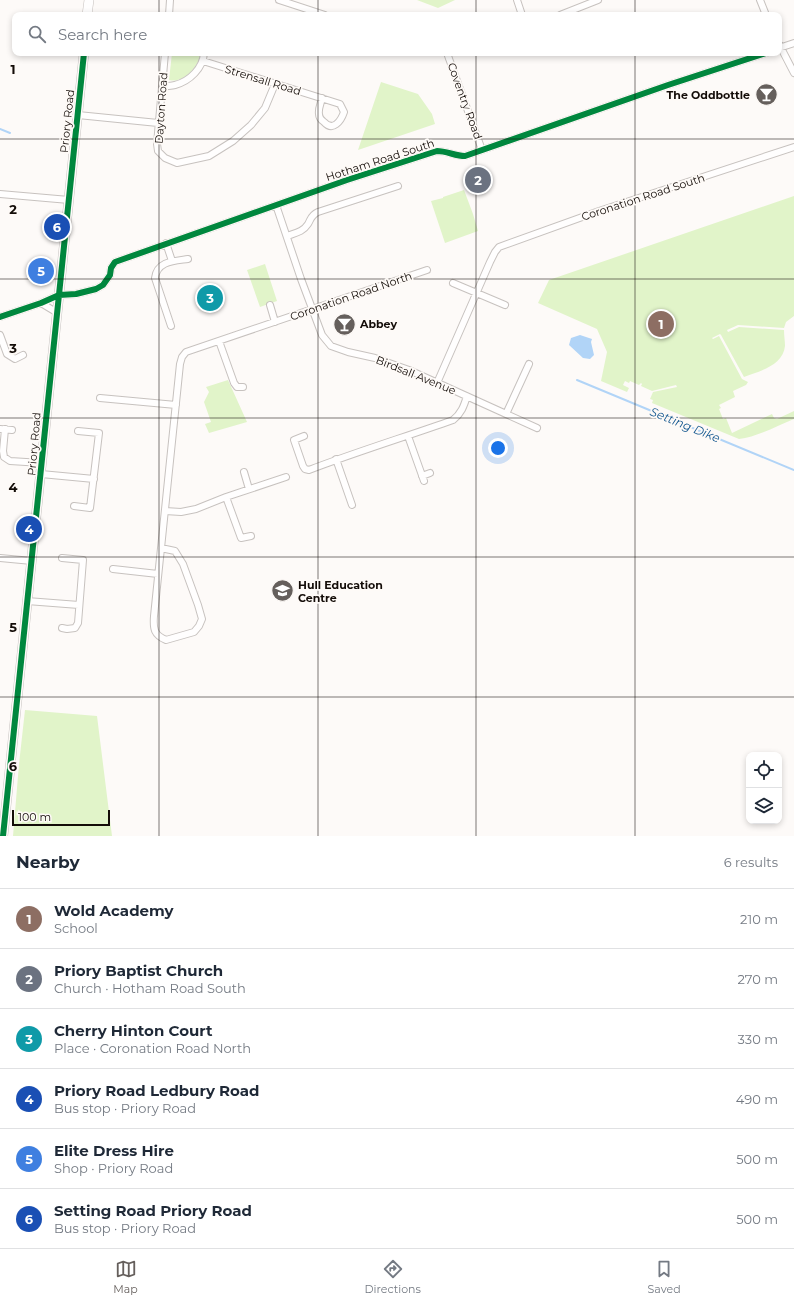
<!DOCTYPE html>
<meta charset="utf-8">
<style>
body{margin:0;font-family:Montserrat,sans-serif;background:#f6f6f7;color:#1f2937}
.controls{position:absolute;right:12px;bottom:12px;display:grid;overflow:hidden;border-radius:8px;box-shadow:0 2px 6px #0003}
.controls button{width:36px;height:36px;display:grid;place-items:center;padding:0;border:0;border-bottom:1px solid #e0e1e3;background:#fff;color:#1f2937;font:20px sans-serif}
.scale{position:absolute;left:12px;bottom:10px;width:98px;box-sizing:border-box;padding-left:4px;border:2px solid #130c08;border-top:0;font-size:11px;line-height:14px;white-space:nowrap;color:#130c08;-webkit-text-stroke:3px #fefaf7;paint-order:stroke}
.you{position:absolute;left:498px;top:448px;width:14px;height:14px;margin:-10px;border:3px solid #fff;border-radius:50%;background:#1a73e8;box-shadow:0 0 0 6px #1a73e833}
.badge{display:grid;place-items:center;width:26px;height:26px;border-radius:50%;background:#655f5c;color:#fff;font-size:13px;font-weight:700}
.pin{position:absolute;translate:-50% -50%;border:2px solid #fff;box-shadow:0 1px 4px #0006}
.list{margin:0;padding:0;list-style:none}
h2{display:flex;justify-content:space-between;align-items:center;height:52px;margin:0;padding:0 16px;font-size:17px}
h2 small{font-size:13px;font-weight:400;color:#747a83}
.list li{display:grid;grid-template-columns:26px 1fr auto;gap:12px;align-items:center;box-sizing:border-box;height:60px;padding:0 16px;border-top:1px solid #e0e1e3}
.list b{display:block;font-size:15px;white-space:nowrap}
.list p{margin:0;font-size:13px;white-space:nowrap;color:#747a83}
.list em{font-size:13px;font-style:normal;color:#747a83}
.icon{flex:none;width:22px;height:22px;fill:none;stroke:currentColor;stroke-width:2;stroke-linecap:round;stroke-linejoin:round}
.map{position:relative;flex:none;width:794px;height:836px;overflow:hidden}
.search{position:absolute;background:#fff;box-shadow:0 2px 6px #0003;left:12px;right:12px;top:12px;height:44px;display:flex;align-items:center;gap:10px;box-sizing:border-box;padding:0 14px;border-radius:8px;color:#747a83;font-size:15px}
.sheet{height:412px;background:#fff}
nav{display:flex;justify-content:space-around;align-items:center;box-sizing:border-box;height:56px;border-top:1px solid #e0e1e3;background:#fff;font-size:11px;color:#747a83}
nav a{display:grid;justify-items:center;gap:2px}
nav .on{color:#655f5c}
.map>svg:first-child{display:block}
.green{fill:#e1f4c9}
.water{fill:#b1d4f7}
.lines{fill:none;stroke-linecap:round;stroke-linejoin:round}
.stream{stroke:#b1d4f7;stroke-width:2}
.street-casing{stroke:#c7c2bf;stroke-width:8}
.secondary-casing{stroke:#c7c2bf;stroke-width:10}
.street{stroke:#fffefe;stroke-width:6}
.secondary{stroke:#fffefe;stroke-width:9}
.cycleway-casing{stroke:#fefaf7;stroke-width:8}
.cycleway{stroke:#00873e;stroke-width:6}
.grid{fill:none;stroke:#130c08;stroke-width:1;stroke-opacity:0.55}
.labels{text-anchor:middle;stroke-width:3.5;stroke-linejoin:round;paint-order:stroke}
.street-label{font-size:11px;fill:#130c08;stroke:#fefaf7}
.poi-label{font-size:11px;font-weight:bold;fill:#130c08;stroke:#fefaf7;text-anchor:start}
.water-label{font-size:12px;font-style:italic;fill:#12568f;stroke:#fefaf7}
.grid-label{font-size:13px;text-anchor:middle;font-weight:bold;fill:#130c08;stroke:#fefaf7;stroke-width:3.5;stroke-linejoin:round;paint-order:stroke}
</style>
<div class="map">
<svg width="794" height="836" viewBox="0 0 794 836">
<rect width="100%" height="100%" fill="#fdfaf8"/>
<!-- green -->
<path class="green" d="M417 0H455L438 8Z
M172 53H201C199 66 184 84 169 80Z
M381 82 418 94 432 114 435 124 358 150Z
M464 190 473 214 478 231 445 243 431 201 443 198V197Z
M794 197V316L786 322 784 328 738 325 727 330 728 332 739 327 784 330C784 336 785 341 785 346 783 366 759 371 744 377L721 335 720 334 712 338 713 339 719 336 742 379 748 382 746 385 733 391 735 397 719 405 721 408 719 409 723 419 726 418 732 433 772 414 774 418 777 419 794 411V419C777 426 757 437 739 439L652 403 653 400 650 399 653 392 677 387 676 385 652 391 641 386 642 384 641 383 639 385 630 381 629 383 625 381 623 385 629 388 627 392 601 381 607 352 597 329 538 303 549 280 794 196Z
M265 264 277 301 260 307 247 270Z
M228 380 247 422 209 433 205 424 211 422 204 402 209 392 206 387Z
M25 710 97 716 112 836H13L19 764Z"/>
<!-- water -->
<path class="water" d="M580 335 592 339 591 342 594 355 590 359 583 358 569 345 571 338Z"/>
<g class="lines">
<!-- stream -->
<path class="stream" d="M0 129 10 133
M577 380 794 470"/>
<defs>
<path id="street" d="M279 0 325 15
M517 0 522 15
M760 0 766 15
M169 15 170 0
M560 15 598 0
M779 44 794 73
M779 48 794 43
M165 53 157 144 158 151 165 158 177 163 209 156 233 141 251 125 265 108 275 84
M447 53 482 150
M203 61 340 104 344 112C341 121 333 132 324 122 321 120 319 118 319 114 318 109 321 103 322 98
M162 87C166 86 171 86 175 85 190 81 203 68 204 53
M78 115 158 123
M0 194 69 200
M276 205 301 279 322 335 331 346 348 352 375 358 409 370 537 428
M287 236C295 233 303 232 308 224 311 219 311 215 318 212L398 186
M166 243 172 261
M453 283 505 305
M41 303 56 312
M270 305 275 322
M0 317 41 303 59 295 76 294 96 289 103 285 110 275 111 268 115 262 347 180 437 151C447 151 455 156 465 156L668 85 766 53
M171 326 155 278C157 261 174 261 188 259
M0 335 7 354 15 359 23 355
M219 341 234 383 237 387H243
M437 383 490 262 495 252 499 247 599 211 794 147
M100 398 176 405
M506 414 529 364
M0 429 12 430
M5 429 3 451 4 457 10 461 42 463
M304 436 294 440 303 466 305 469 309 470C356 452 405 437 453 420 461 414 464 406 467 396
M408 436 424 481
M336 459 352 505
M244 472 249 489
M41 474 94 479
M422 476 430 473
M226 497 241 538 251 536
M74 506 90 508 99 433 78 431
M165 511 181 512 196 509 226 497 286 477
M161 548 175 551 183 564 198 605 202 619 199 626 194 632 166 640C154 635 153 629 154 616L180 364 182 357 186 352 427 270
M0 558 32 561
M113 569 158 574
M27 601 79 605
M62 628 67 629 75 628 78 623 83 560 62 558"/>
<path id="secondary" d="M87 15 89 0
M3 836 84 53"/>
</defs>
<!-- street casing -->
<use href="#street" class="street-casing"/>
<!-- secondary casing -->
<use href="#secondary" class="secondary-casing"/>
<!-- street -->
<use href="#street" class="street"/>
<!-- secondary -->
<use href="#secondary" class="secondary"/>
<defs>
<path id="cycleway" d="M0 317 41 303 59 295 76 294 96 289 103 285 110 275 111 268 115 262 347 180 437 151C447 151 455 156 465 156L668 85 766 53
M3 836 84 53"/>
</defs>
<!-- cycleway casing -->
<use href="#cycleway" class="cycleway-casing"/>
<!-- cycleway -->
<use href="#cycleway" class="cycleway"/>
</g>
<!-- grid -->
<path class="grid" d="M159 0V15M318 0V15M476 0V15M635 0V15M159 53V836M318 53V836M476 53V836M635 53V836M0 139H794M0 279H794M0 418H794M0 557H794M0 697H794"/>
<!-- icons -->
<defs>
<symbol id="bar-disc" viewBox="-11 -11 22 22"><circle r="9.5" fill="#655f5c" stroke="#fefaf7"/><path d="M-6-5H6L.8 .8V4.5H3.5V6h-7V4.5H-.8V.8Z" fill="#fff"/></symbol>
<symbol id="school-disc" viewBox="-11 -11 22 22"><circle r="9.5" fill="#655f5c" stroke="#fefaf7"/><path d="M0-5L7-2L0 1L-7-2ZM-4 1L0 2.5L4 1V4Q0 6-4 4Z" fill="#fff"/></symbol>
</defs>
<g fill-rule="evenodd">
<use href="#bar-disc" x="754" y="82" width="25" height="25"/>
<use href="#bar-disc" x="332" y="312" width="25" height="25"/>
<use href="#school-disc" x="270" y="578" width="25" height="25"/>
</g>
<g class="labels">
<!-- street labels -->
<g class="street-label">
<text transform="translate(263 80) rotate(17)" y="4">Strensall Road</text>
<text transform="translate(465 101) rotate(70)" y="4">Coventry Road</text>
<text transform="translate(161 108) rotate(-86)" y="4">Dayton Road</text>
<text transform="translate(67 121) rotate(-84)" y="4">Priory Road</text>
<text transform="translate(380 160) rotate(-18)" y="4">Hotham Road South</text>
<text transform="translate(643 197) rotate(-18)" y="4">Coronation Road South</text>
<text transform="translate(351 296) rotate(-19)" y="4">Coronation Road North</text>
<text transform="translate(416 375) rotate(22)" y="4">Birdsall Avenue</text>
<text transform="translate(34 444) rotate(-85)" y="4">Priory Road</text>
</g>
<!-- poi labels -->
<g class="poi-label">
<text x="750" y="99" text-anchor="end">The Oddbottle</text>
<text x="360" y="328">Abbey</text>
<text x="298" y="589">Hull Education<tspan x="298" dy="13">Centre</tspan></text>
</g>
<!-- water labels -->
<g class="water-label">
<text transform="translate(685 425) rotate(22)" y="4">Setting Dike</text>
</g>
</g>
<g class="grid-label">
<text x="13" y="74">1</text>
<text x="13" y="214">2</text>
<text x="13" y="353">3</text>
<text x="13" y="492">4</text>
<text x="13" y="632">5</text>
<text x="13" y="771">6</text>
</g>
</svg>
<div class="controls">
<button><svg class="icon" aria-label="locate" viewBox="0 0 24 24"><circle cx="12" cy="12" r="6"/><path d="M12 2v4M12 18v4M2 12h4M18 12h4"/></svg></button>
<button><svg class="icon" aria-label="layers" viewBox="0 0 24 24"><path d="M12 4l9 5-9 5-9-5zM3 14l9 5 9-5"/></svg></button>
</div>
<div class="scale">100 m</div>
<div class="you"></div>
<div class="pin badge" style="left:661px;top:324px;background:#8d6e63">1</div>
<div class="pin badge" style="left:478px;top:180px;background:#6b7280">2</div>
<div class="pin badge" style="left:210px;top:298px;background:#0f9aa8">3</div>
<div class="pin badge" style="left:29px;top:529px;background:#1a4fb4">4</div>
<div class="pin badge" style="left:41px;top:271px;background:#3f7fe0">5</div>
<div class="pin badge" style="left:57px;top:227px;background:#1a4fb4">6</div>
<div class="search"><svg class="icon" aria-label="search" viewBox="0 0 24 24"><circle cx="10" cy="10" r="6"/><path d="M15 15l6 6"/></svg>Search here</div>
</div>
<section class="sheet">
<h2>Nearby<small>6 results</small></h2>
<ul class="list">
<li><span class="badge" style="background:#8d6e63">1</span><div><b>Wold Academy</b><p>School</p></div><em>210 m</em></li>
<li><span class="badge" style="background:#6b7280">2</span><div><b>Priory Baptist Church</b><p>Church · Hotham Road South</p></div><em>270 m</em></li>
<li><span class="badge" style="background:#0f9aa8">3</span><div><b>Cherry Hinton Court</b><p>Place · Coronation Road North</p></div><em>330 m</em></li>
<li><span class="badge" style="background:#1a4fb4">4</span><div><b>Priory Road Ledbury Road</b><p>Bus stop · Priory Road</p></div><em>490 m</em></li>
<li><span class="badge" style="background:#3f7fe0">5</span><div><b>Elite Dress Hire</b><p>Shop · Priory Road</p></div><em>500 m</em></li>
<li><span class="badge" style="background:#1a4fb4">6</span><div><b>Setting Road Priory Road</b><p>Bus stop · Priory Road</p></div><em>500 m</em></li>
</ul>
</section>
<nav>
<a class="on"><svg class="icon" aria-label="map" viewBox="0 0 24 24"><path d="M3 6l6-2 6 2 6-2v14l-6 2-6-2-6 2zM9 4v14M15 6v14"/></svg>Map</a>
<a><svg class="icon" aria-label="directions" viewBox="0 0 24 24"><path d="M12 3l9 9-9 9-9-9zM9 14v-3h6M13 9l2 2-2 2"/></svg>Directions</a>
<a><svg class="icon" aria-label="saved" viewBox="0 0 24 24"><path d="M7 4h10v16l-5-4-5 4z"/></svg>Saved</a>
</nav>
